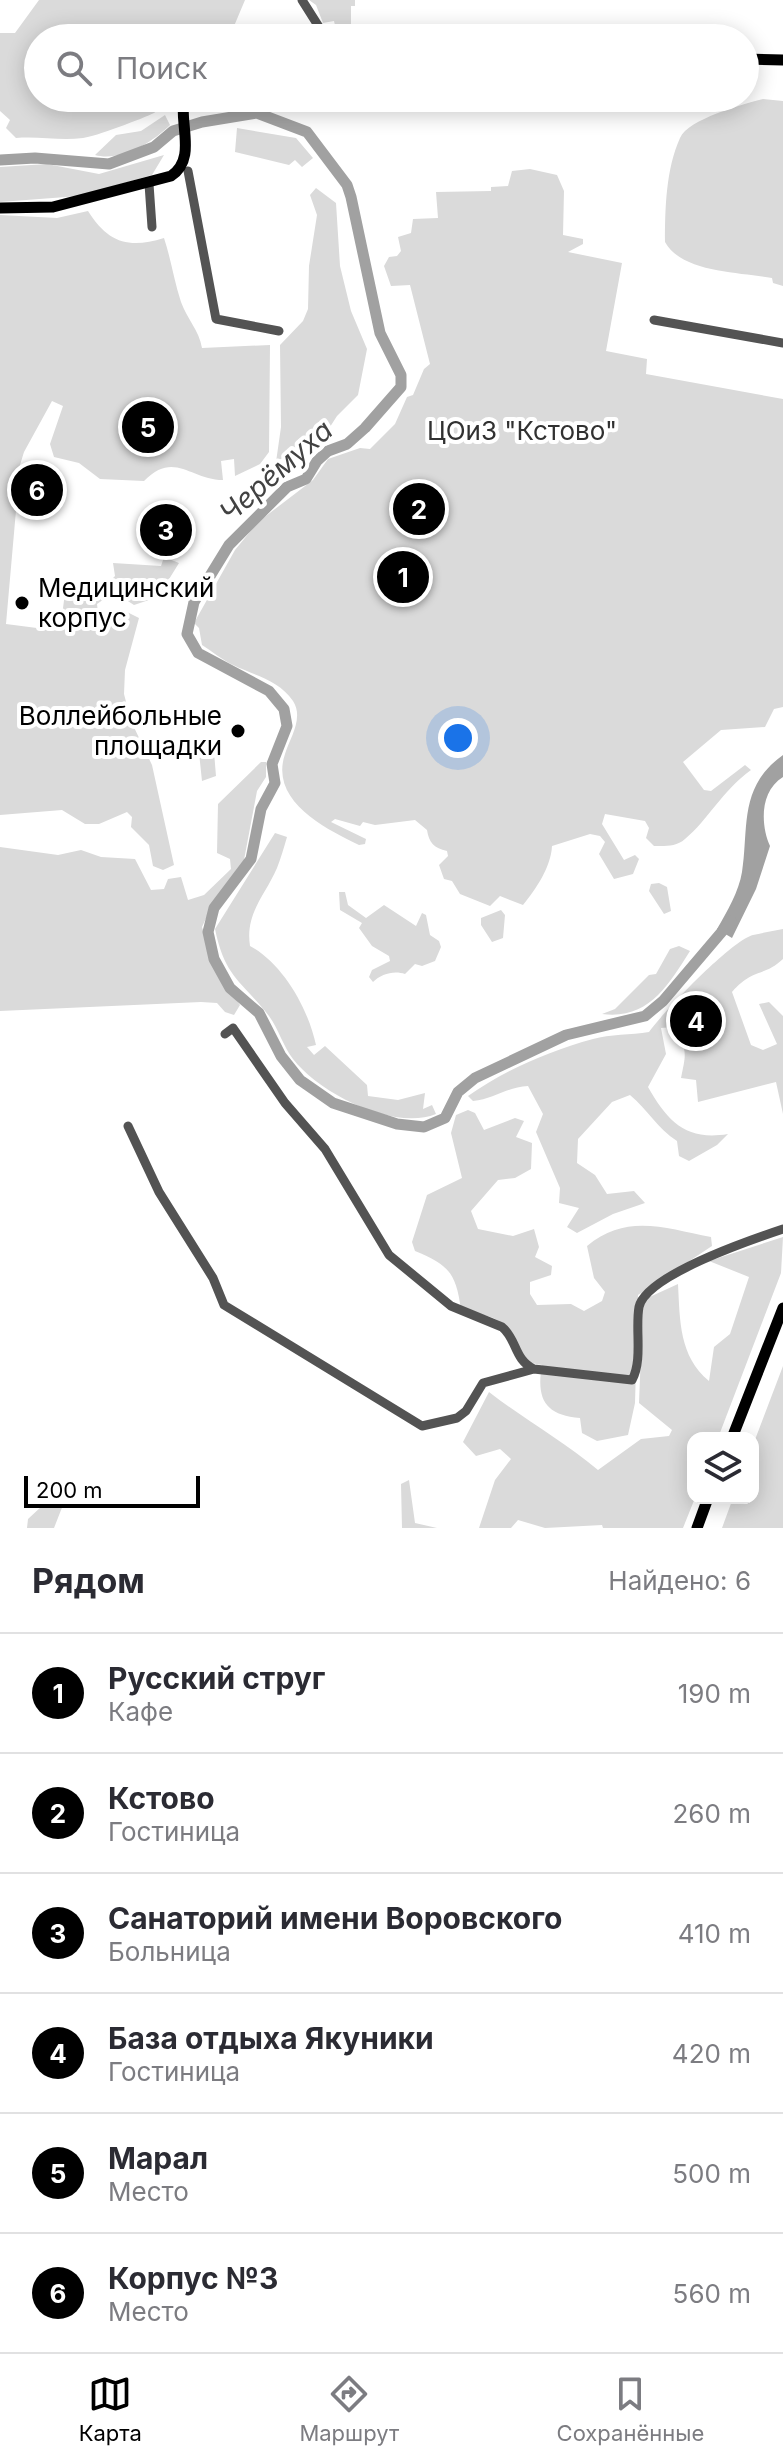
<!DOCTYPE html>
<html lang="ru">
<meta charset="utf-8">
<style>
body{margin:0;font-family:Inter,sans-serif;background:#f2f2f3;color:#2b2b33}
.controls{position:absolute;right:24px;bottom:24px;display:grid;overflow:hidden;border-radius:16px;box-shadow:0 4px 20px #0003}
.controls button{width:72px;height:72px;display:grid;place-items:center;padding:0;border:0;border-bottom:2px solid #e1e1e2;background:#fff;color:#2b2b33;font:40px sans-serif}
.scale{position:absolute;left:24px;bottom:20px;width:176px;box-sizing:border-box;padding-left:8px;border:4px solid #000;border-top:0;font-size:22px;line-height:28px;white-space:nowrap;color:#000;-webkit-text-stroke:6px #fff;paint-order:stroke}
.you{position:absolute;left:458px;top:738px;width:28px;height:28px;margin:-20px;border:6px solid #fff;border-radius:50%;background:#1a73e8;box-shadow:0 0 0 12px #1a73e833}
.badge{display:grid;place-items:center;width:52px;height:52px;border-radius:50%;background:#000;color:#fff;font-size:26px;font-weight:700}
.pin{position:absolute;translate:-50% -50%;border:4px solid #fff;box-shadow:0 2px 8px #0006}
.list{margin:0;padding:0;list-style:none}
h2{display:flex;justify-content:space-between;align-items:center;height:104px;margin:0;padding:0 32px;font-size:34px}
h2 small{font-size:26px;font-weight:400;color:#7c7c81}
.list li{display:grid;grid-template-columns:52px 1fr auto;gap:24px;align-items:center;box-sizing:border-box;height:120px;padding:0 32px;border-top:2px solid #e1e1e2}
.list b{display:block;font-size:30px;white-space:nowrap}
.list p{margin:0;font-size:26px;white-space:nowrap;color:#7c7c81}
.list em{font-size:26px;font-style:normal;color:#7c7c81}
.icon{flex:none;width:44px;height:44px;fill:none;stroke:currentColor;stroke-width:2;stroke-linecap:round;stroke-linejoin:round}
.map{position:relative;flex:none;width:783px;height:1528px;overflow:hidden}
.search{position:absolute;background:#fff;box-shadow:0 4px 20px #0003;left:24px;right:24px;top:24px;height:88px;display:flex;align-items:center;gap:20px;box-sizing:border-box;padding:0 28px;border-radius:44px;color:#7c7c81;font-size:30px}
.sheet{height:824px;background:#fff}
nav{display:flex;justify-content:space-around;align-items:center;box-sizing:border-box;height:112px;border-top:2px solid #e1e1e2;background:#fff;font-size:22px;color:#7c7c81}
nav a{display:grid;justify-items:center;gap:4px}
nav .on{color:#000}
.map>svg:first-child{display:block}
.green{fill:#dadada}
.water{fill:#a1a1a1}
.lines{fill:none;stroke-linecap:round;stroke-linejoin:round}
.river{stroke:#a1a1a1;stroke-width:11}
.minor{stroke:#535353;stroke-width:9}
.major{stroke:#000;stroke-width:11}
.poi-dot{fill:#000;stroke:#fff;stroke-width:3}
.labels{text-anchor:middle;stroke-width:8;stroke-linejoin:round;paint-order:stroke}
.park-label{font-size:26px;fill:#313131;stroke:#fff}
.poi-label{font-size:26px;fill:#000;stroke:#fff;text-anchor:start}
.water-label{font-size:28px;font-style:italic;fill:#424242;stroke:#fff}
</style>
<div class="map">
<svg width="783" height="1528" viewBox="0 0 783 1528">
<rect width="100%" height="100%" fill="#fff"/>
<!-- green -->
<path class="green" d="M39 0H245L229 38H38V98H165C162 103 159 110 154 113 144 118 94 137 83 138 60 141 39 136 16 138L6 128 10 120 0 111V33H15Z
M309 0H355V6H351V27L336 30 334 21 323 23 316 5Z
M763 99 783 101V286L773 283 772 278C740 272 682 273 665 242 665 208 666 169 680 138 688 119 744 104 763 99Z
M165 115 170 125C152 143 120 162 95 155L116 135 141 131Z
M237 128 296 138 313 158 302 167 295 160 289 165 235 152Z
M164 155 152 175 79 196 0 202V167L47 164 99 174Z
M530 169 557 175 564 191 563 235 583 239V244L568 252 622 263 606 351 647 359 646 374 783 399V707L774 709 765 727 721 730 683 762 704 790 711 791 745 765 751 770C722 791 708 820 685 839 676 847 665 846 654 846L646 838 649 828 645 821 605 814 602 824 624 860 635 855 639 859 633 874 614 879 599 854 605 842 600 836 590 834 552 846C551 867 536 889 523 905L500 896 490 906 460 894 452 881 444 879 439 865 448 856 447 851C434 848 429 843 427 830L415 820 375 825 363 822 360 826 335 819 331 822 366 839 365 844 359 845C326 829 269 801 285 754 290 738 304 718 293 701 279 680 256 676 233 665 222 660 212 651 202 645L199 628 194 623 235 550 258 522 313 480 328 459 360 448 370 449 395 424 407 397 413 395 424 369 430 364 410 285 391 286 384 266 389 257 397 256 401 251 398 237 411 233 413 219 438 218 436 192 491 191V187L508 186 512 171Z
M316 188 336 203 340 266 351 311 367 349 358 395 337 416 328 430 276 462 281 427 280 345 303 321 308 309 309 266 317 215 310 195Z
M88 211C108 243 129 249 164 238 171 259 174 281 181 302 187 319 199 330 202 348L270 345 269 452 260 464 235 476 234 459 221 461 223 480C191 480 174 450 144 481L100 479 79 463 54 457 50 444 63 406 52 401 24 452 20 465 6 624 60 631 66 585H106L115 576 113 563 161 566 164 557 179 563 158 597 134 605 114 592 97 604 98 613 127 612 139 618 125 670 124 694 131 721 152 765 174 865 163 870 153 866 149 845 131 827 132 817 127 812 99 824H85L62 810 0 815V215L57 218Z
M213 740 216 776 202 781 198 743Z
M261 762H266V777L257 791 244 860 213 903 202 927 219 976 240 1005 234 1015 225 1012 217 1003 201 1002 0 1011V847L58 855 81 850 101 857 135 859 151 890 164 889 168 879 181 877 188 900 204 895 231 869 230 859 217 853 218 804Z
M275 833 287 837C284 847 281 858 277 868 265 896 245 913 250 946 283 964 308 1008 316 1045L307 1047 314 1055 325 1046 367 1085 368 1096 398 1100 425 1093 423 1109 432 1105 436 1114C394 1131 320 1094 293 1059 283 1046 279 1030 269 1016 242 981 225 978 215 929Z
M659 883 667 887 671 911 664 914 649 891 651 884Z
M339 892H345L348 905 366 918 384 905 416 926 422 913 426 915 430 935 439 941 441 947 435 961 422 966 415 964 405 974C394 970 381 974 373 982L369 977 372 970 390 961 389 956 372 946 359 928 362 923 340 910Z
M501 910 505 915 503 938 492 942 481 925V918Z
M783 929V959C764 977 753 968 732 992L751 1045 763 1050 777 1044 759 1004 769 1002 783 1016V1114L776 1082 698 1102 696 1080 681 1078C686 1053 688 1051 674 1027L661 1028 666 1054 648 1087C668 1122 686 1141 728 1134L717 1145 689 1161 679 1156 677 1141C657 1128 648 1110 630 1095L612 1102 578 1139 577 1163 595 1175 607 1194 634 1191 645 1203 613 1214 577 1233 567 1227 579 1208 559 1203 560 1188 536 1132 543 1114 528 1086C507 1087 494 1099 473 1101L468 1096C505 1070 549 1051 593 1039 610 1034 631 1035 649 1032 664 1011 731 941 753 935 762 933 773 931 783 929Z
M679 946 690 951C668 986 648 1020 602 1014L615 1009 649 975 656 974 670 949Z
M468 1110 475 1113 484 1130 515 1118 524 1121 516 1137 532 1143 531 1169 515 1178 498 1180 471 1211 478 1229 513 1236 534 1229 539 1247 535 1257 552 1266 551 1275 530 1282V1294L537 1305 571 1304 584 1311 602 1301 605 1292 594 1278 587 1246C626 1213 665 1228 711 1237L712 1246 638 1295 635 1403 628 1435 597 1441 582 1433 580 1418C545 1415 536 1399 542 1365L525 1362C508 1321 504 1318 461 1310 456 1273 449 1265 415 1251L412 1242 427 1195 462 1178 451 1133 456 1115Z
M783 1237 781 1273 718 1438H693L695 1498 683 1528H603L602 1525 545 1528 518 1520 511 1528H479L495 1480 511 1459 500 1449 476 1456 463 1442 489 1392C525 1420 562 1440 598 1470L641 1439 669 1436 672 1430 639 1403 643 1300 678 1284C680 1321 679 1356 709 1381L714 1347 730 1334 749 1277 709 1261Z
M783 1366V1528H722L733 1498H753V1445Z
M409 1480 415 1523 437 1528H402L401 1484Z
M63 1505 54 1528H27L28 1519 42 1506Z"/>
<!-- water -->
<path class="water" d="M783 755V777C759 792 761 826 770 846L756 889 732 938 717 929C727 912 739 891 742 872 749 829 738 787 783 755Z"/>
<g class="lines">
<!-- river -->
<path class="river" d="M0 160 35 158 109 164 154 147 173 131 202 122 257 113 307 132 347 185 351 197 380 333 401 375V387L365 428 347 444 328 451 317 461 306 479 287 487 229 545 194 602 187 634 198 653 269 691 284 709 287 726 272 764 275 783 261 809 251 859 214 908 208 932 214 959 230 988 259 1013 281 1056 300 1080 333 1103 397 1124 424 1127 445 1118 458 1092 475 1078 566 1035 645 1016 663 1001 731 921"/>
<!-- minor -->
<path class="minor" d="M302 0 326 38
M188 171 216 319 279 331
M149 184 152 227
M654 320 783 343
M225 1034 233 1028 285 1103 325 1149 389 1255 451 1306 502 1327C517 1339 514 1360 534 1369
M128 1126 159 1192 213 1278 224 1305 422 1426 457 1418 466 1411 483 1383 534 1369 632 1380C643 1360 635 1329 639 1307 646 1275 753 1239 783 1229"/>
<!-- major -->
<path class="major" d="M745 59 783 60
M0 208 53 207 171 176C197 159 179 124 184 98
M732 1438 783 1308
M697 1528 708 1498"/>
</g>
<!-- markers -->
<g class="poi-dot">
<circle cx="22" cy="603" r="8"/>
<circle cx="238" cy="731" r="8"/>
</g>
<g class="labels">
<!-- park labels -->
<g class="park-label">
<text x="522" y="440">ЦОиЗ "Кстово"</text>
</g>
<!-- poi labels -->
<g class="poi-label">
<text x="38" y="597">Медицинский<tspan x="38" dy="30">корпус</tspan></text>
<text x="222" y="725" text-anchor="end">Воллейбольные<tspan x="222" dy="30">площадки</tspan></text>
</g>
<!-- water labels -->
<g class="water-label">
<text transform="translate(276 471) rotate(-41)" y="10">Черёмуха</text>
</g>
</g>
</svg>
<div class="controls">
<button><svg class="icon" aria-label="layers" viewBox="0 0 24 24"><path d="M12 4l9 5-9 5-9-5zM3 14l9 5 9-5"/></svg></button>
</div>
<div class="scale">200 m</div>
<div class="you"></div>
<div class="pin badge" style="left:403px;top:577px">1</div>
<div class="pin badge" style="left:419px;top:509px">2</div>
<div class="pin badge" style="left:166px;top:530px">3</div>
<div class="pin badge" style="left:696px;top:1021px">4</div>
<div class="pin badge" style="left:148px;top:427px">5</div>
<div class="pin badge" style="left:37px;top:490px">6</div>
<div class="search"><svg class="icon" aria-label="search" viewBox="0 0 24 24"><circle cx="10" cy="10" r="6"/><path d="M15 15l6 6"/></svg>Поиск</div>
</div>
<section class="sheet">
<h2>Рядом<small>Найдено: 6</small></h2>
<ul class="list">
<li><span class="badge">1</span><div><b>Русский струг</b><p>Кафе</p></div><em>190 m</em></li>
<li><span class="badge">2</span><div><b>Кстово</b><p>Гостиница</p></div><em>260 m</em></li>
<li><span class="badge">3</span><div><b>Санаторий имени Воровского</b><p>Больница</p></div><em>410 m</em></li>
<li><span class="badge">4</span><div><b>База отдыха Якуники</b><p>Гостиница</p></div><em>420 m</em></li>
<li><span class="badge">5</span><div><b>Марал</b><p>Место</p></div><em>500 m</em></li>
<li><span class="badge">6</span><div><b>Корпус №3</b><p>Место</p></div><em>560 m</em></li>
</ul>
</section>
<nav>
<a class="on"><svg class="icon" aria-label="map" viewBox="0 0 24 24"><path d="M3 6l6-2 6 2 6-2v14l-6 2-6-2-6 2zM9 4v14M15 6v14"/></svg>Карта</a>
<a><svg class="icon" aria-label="directions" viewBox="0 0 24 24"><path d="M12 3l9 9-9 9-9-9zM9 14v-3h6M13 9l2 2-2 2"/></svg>Маршрут</a>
<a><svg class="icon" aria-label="saved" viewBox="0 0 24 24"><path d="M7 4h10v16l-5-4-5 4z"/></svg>Сохранённые</a>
</nav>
